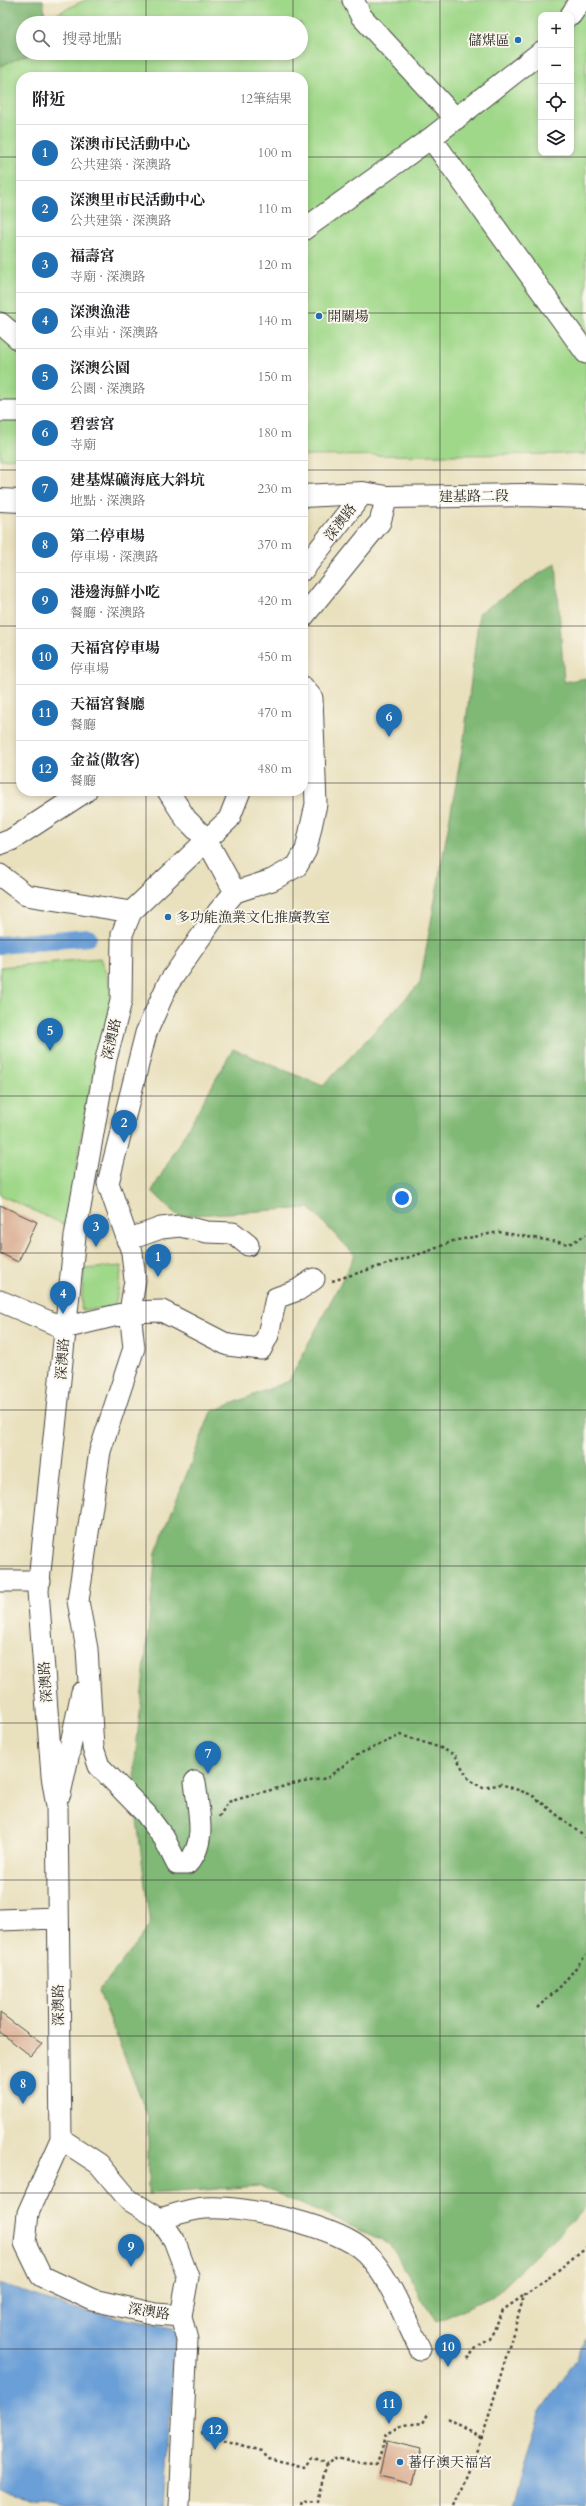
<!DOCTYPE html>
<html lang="zh-TW">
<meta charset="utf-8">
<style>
body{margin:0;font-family:Cardo,"Noto Serif TC",serif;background:#f2f2f2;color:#202124}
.controls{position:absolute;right:12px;top:12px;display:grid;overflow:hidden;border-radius:8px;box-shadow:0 2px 6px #0003}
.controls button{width:36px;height:36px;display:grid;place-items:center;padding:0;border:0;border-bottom:1px solid #e0e0e0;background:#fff;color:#202124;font:20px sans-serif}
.you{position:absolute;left:402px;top:1198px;width:14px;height:14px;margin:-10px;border:3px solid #fff;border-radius:50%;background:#1a73e8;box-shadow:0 0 0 6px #1a73e833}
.badge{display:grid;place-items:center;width:26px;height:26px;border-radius:50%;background:#1f6fb2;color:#fff;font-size:13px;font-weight:700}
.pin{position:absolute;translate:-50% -33px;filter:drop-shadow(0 1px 2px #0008)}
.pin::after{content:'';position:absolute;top:21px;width:14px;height:12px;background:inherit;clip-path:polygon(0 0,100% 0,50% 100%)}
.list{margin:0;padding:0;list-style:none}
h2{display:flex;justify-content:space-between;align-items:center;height:52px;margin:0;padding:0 16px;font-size:17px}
h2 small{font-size:13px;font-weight:400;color:#757577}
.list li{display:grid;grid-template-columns:26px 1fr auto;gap:12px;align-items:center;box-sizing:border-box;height:56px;padding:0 16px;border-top:1px solid #e0e0e0}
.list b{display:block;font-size:15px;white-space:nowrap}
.list p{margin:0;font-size:13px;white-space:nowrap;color:#757577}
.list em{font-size:13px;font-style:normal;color:#757577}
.icon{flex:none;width:22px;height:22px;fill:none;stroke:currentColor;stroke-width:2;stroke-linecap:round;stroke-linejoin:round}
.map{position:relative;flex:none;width:586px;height:2506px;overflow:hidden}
.search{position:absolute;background:#fff;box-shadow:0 2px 6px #0003;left:16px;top:16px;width:292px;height:44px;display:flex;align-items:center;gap:10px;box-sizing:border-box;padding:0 14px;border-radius:22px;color:#757577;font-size:15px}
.panel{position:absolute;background:#fff;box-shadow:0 2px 6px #0003;left:16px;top:72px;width:292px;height:724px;border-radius:16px}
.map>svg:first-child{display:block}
.green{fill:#a0d88a;stroke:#66825a;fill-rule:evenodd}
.forest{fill:#80b876;stroke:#567250}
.water{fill:#6b9fd7;stroke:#4b6581}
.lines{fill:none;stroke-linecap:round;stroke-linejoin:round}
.canal{stroke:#6b9fd7;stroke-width:18}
.building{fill:#dbb094}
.minor-casing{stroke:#484641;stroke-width:23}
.major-casing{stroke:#484641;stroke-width:24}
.path{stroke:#484641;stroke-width:2.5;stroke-dasharray:3 3;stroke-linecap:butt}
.minor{stroke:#fff;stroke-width:21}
.major{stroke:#fff;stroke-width:22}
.grid{fill:none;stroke:#2b2b2b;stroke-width:1;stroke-opacity:0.55}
.poi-dot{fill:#1f6fb2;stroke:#fbf7ec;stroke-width:1.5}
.labels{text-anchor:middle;stroke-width:3.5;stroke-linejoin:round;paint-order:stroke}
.poi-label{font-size:14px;fill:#2b2b2b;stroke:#fbf7ec;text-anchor:start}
.street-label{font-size:14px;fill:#2b2b2b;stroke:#fbf7ec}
</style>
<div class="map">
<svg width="586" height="2506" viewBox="0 0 586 2506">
<rect width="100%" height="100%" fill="#fbf7ec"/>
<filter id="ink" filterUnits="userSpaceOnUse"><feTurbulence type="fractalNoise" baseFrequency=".025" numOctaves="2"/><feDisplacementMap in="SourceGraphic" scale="8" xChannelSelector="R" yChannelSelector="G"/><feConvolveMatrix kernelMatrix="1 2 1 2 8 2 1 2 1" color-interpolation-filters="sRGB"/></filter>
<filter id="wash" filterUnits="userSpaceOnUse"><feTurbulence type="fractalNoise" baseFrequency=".012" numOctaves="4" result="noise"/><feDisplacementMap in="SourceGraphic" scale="16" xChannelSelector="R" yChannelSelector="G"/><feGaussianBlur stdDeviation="0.9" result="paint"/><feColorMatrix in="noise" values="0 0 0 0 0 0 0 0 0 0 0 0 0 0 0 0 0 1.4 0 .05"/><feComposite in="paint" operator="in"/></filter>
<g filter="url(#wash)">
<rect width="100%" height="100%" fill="#e9e0bd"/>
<!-- green -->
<path class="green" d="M85 0H586V454L303 456V77H21V458L0 459V42L23 53H301V23H38ZM541 15H571V153H541Z
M100 958 114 994 86 1107 67 1226 0 1195V967Z
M122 1266 115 1307 81 1310 84 1269Z"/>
<!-- forest -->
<path class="forest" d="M0 0H43L46 23H23V53H31L0 66Z
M556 563 564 682 586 678V2207L493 2296 436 2322 389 2243 260 2186 148 2194V2117L99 1991 150 1926 136 1812 135 1761 156 1552 211 1412 289 1381 355 1255 309 1208 178 1216 152 1191 233 1049 323 1086 420 983 464 739 479 613Z"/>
<!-- water -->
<path class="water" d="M0 2284 77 2309 177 2329 163 2506H68L0 2492Z
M586 2336V2506H512L539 2413 576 2359Z"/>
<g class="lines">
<!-- canal -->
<path class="canal" d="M0 945 88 937"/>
</g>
<g id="blocks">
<!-- building -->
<path class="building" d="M0 1205 37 1222 18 1262 0 1253Z
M0 2013 42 2044 31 2056 0 2032Z
M387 2441 421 2449 413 2484 379 2476Z"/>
</g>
</g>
<g filter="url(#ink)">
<use href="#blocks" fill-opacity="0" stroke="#484641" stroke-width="1"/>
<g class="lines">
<defs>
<path id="minor" d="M353 0 361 16 456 119
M571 15 581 0
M431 138 541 52
M303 230 431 138 586 353
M0 323 21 341
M0 411H21
M303 570 363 493
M303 617 380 522 387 497
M168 791 186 819 206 839 235 892
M0 844 11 840 86 791
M0 875 26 895 131 912
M127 1240 161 1228 180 1226 207 1232 233 1233 248 1245
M0 1301 64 1328 130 1312 162 1311 228 1345 261 1349 268 1335 276 1298 298 1290 314 1279
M0 1581H40
M195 1782C198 1810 208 1843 187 1864H177L164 1838 146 1814 99 1766 93 1748 87 1649 78 1601 100 1451 134 1348 130 1312 135 1280 132 1252 108 1183 146 1033 168 984 218 912 235 892 272 880 297 866 306 850 316 804 312 698 303 687
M60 1794 82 1692
M0 1920 57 1918
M61 2139 99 2164 129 2200 160 2219C174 2215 190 2209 205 2208 243 2205 339 2226 366 2253 391 2279 404 2318 420 2349
M160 2219 174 2240 188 2277 181 2316
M179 2506 187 2340 181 2316 156 2314 93 2300 41 2276 25 2243 28 2213 61 2139 57 1806 52 1776 38 1591 75 1236 106 1059 121 1001 122 934 131 912 229 819 240 791"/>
<path id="major" d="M303 496 363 493 387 497 524 495 586 497
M0 500 21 501"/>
</defs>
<!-- minor casing -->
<use href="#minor" class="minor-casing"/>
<!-- major casing -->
<use href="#major" class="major-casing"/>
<!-- path -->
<path class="path" d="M332 1281 429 1251 453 1241 499 1232 569 1244 586 1235
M219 1817 228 1802 292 1784 327 1778 359 1754 401 1735 441 1748 455 1755 469 1780 483 1788 501 1784 532 1795 586 1838
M537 2008 562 1985 586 1955
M467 2359 477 2347 490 2339 503 2310 523 2296
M448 2418 482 2439
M201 2433 261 2451 268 2458 305 2467 311 2457 327 2464
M301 2506 302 2502 317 2501 327 2464 337 2457 355 2462 377 2463 387 2434 403 2425 423 2423 429 2412
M454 2506 482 2439 524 2296 545 2281 586 2247"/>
<!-- minor -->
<use href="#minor" class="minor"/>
<!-- major -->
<use href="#major" class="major"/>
</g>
</g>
<!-- grid -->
<path class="grid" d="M146 0V23M293 0V23M440 0V2506M146 53V77M293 53V77M0 157H21M303 157H586M0 313H21M303 313H586M0 470H21M303 470H586M0 626H21M303 626H586M0 783H21M303 783H586M146 791V2506M293 791V2506M0 940H586M0 1096H586M0 1253H586M0 1410H586M0 1566H586M0 1723H586M0 1880H586M0 2036H586M0 2193H586M0 2349H586"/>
<!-- markers -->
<g class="poi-dot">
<circle cx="518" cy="40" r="4"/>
<circle cx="319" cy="316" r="4"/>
<circle cx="168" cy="917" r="4"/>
<circle cx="400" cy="2462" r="4"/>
</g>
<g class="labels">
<!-- poi labels -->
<g class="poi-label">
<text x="510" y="45" text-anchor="end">儲煤區</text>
<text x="327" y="321">開關場</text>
<text x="176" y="922">多功能漁業文化推廣教室</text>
<text x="408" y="2467">蕃仔澳天福宮</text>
</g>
<!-- street labels -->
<g class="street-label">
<text transform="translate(474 496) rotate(-1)" y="5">建基路二段</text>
<text transform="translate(340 522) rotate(-52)" y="5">深澳路</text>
<text transform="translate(111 1039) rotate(-77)" y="5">深澳路</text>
<text transform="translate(62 1359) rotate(-86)" y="5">深澳路</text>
<text transform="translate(45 1682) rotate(-94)" y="5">深澳路</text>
<text transform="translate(58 2005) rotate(-91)" y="5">深澳路</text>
<text transform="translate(149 2311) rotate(9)" y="5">深澳路</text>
</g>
</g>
</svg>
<div class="controls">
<button>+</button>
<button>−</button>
<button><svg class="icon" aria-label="locate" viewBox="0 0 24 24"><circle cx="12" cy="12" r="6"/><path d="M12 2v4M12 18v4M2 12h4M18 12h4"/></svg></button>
<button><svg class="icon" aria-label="layers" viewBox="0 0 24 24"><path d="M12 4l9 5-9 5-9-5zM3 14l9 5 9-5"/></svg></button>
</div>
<div class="you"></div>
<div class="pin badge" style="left:158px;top:1277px">1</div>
<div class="pin badge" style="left:124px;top:1143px">2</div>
<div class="pin badge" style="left:96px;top:1247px">3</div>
<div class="pin badge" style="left:63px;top:1314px">4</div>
<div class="pin badge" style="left:50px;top:1051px">5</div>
<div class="pin badge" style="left:389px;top:737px">6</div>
<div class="pin badge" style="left:208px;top:1774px">7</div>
<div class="pin badge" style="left:23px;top:2104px">8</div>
<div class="pin badge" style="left:131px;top:2267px">9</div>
<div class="pin badge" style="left:448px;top:2367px">10</div>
<div class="pin badge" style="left:389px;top:2424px">11</div>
<div class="pin badge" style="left:215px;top:2450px">12</div>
<div class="search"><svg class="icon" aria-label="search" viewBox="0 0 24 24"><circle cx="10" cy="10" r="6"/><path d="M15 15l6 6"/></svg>搜尋地點</div>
<section class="panel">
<h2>附近<small>12筆結果</small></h2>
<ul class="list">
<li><span class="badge">1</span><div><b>深澳市民活動中心</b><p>公共建築 · 深澳路</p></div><em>100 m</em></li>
<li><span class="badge">2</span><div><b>深澳里市民活動中心</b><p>公共建築 · 深澳路</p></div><em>110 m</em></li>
<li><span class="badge">3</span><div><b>福壽宮</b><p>寺廟 · 深澳路</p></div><em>120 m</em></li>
<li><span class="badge">4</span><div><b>深澳漁港</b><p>公車站 · 深澳路</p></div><em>140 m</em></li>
<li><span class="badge">5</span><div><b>深澳公園</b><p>公園 · 深澳路</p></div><em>150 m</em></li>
<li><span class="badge">6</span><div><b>碧雲宮</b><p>寺廟</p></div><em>180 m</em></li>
<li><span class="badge">7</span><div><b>建基煤礦海底大斜坑</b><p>地點 · 深澳路</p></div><em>230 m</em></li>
<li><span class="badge">8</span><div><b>第二停車場</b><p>停車場 · 深澳路</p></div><em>370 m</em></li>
<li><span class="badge">9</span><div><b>港邊海鮮小吃</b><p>餐廳 · 深澳路</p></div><em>420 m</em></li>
<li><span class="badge">10</span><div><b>天福宮停車場</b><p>停車場</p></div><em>450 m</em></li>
<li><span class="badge">11</span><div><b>天福宮餐廳</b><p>餐廳</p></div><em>470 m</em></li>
<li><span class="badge">12</span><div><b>金益(散客)</b><p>餐廳</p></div><em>480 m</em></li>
</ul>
</section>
</div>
